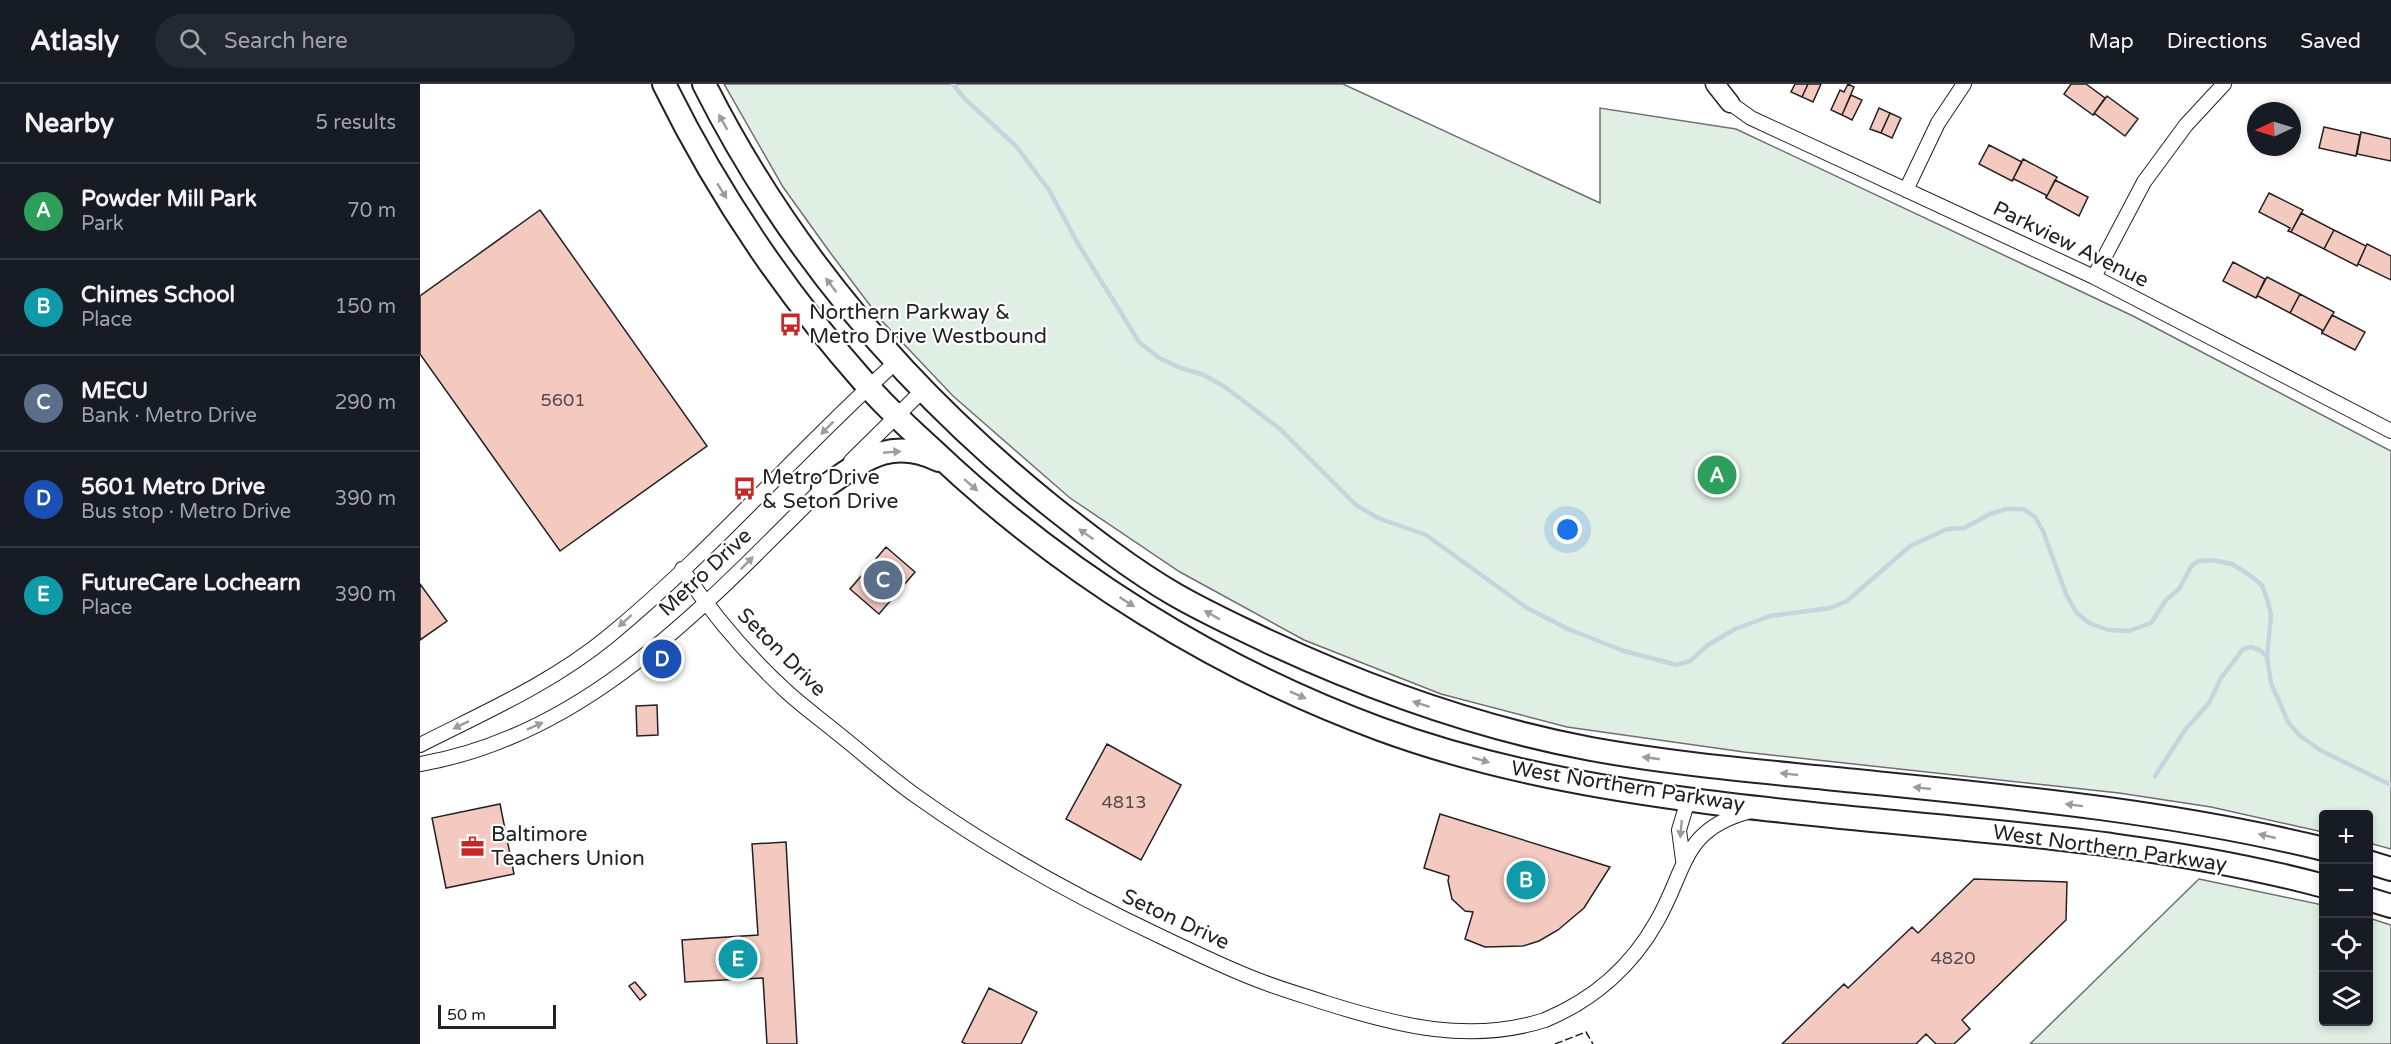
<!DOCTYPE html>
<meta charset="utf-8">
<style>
body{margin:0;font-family:"Varela Round",sans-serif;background:#242831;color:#f1f3f6}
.controls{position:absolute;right:18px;bottom:18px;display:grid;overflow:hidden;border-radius:6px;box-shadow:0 3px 9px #0003}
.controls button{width:54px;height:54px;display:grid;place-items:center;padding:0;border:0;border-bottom:2px solid #363941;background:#171b24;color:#f1f3f6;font:30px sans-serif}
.compass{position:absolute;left:1827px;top:18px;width:54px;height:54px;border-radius:50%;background:#171b24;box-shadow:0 3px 9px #0003;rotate:266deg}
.scale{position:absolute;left:18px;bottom:15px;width:118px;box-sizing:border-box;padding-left:6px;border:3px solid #222;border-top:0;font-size:16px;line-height:21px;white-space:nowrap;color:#222;-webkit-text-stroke:4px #fff;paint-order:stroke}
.you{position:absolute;left:1148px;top:446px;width:21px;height:21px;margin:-15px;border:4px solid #fff;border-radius:50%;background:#1a73e8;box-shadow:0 0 0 9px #1a73e833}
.badge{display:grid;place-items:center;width:39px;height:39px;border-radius:50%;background:#c62828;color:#fff;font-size:20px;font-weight:700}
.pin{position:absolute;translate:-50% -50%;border:3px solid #fff;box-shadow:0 2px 6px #0006}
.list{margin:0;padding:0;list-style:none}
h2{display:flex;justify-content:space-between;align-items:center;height:78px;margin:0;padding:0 24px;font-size:26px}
h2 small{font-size:20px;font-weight:400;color:#9ea1a6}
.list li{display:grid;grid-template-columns:39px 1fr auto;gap:18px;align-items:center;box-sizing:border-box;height:96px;padding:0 24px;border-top:2px solid #363941}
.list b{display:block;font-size:22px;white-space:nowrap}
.list p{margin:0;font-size:20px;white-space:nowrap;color:#9ea1a6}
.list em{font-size:20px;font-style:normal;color:#9ea1a6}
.icon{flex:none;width:33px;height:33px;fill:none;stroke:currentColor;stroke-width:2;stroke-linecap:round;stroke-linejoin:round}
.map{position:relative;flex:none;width:1971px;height:960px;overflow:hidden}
header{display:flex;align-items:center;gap:36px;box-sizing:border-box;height:84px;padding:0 30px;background:#171b24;border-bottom:2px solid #363941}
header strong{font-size:28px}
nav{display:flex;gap:33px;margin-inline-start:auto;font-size:21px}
.search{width:420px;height:54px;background:#242831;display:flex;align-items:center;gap:15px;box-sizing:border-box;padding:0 21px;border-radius:33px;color:#9ea1a6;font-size:22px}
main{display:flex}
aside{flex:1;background:#171b24}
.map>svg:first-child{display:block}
.green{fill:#e0efe3;stroke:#6f6f6f;stroke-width:1.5}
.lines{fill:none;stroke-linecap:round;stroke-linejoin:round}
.stream{stroke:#c7d3dd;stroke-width:4.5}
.building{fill:#f3c9c0;stroke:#222;stroke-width:1.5}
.minor-casing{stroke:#222;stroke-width:16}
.tertiary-casing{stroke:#222;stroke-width:21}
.primary-casing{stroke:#222;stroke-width:26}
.minor{stroke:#fff;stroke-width:14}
.tertiary{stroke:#fff;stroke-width:18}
.primary{stroke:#fff;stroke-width:22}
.fence{stroke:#222;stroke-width:1.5;stroke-dasharray:8 3;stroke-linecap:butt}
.oneway{fill:#9c9c9c}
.labels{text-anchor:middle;stroke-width:4.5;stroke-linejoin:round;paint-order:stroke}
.number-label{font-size:18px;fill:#564c4a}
.street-label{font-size:21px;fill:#222;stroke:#fff}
.poi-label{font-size:21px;fill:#222;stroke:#fff;text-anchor:start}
</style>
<header>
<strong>Atlasly</strong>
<div class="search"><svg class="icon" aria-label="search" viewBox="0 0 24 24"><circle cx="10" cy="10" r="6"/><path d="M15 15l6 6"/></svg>Search here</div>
<nav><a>Map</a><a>Directions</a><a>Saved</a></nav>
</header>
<main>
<aside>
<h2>Nearby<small>5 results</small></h2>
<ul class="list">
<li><span class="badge" style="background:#2e9e5b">A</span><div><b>Powder Mill Park</b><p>Park</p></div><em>70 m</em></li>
<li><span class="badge" style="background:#0f9aa8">B</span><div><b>Chimes School</b><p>Place</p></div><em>150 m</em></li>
<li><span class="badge" style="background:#5c6f8a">C</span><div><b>MECU</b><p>Bank · Metro Drive</p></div><em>290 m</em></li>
<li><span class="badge" style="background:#1a4fb4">D</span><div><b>5601 Metro Drive</b><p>Bus stop · Metro Drive</p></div><em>390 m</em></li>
<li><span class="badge" style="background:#0f9aa8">E</span><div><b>FutureCare Lochearn</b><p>Place</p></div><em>390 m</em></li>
</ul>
</aside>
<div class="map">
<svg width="1971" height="960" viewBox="0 0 1971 960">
<rect width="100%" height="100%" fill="#fff"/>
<!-- green -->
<path class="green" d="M304 0H923L1180 119V24L1316 45 1713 232 1971 367V765L1949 759 1948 730H1904L1903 748 1791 723 1699 709 1324 668 1147 643 1021 610 884 556 760 488 650 414 533 312 461 236 409 167 363 103Z
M1779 795 1903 821 1904 938H1948L1949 834 1971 841V960H1610Z"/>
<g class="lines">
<!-- stream -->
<path class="stream" d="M533 0 545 15 596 62 629 106 657 158 719 258 739 274 761 284 784 291 805 303 860 345 936 421 958 434 1006 451 1107 524 1148 545 1204 567 1257 581 1270 577 1288 561 1315 545 1350 532 1410 524 1427 517 1490 462 1527 445 1544 444 1570 430 1586 425H1603L1615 433 1623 447 1646 510 1656 528 1669 539 1688 546 1709 547 1731 539 1746 516 1759 505 1772 481 1779 477 1792 476 1812 480 1828 490 1842 501 1848 518 1851 531 1847 573 1851 599 1868 638 1879 651 1900 666 1971 701
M1735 692 1765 646 1789 619 1801 594 1823 565 1831 563 1840 566 1847 573"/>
</g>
<!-- building -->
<path class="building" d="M1375 0H1388L1382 13 1371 8Z
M1388 0H1401L1393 18 1382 13Z
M1428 0 1434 3 1422 31 1411 26 1420 6 1424 8Z
M1651 0H1666L1685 14 1673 31 1644 10Z
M1431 11 1442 16 1432 36 1422 31Z
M1687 12 1718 35 1705 52 1675 30 1673 31Z
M1459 24 1470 29 1461 49 1450 45Z
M1470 29 1481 34 1472 54 1461 49Z
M1904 43 1940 51 1936 72 1899 64Z
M1941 48 1971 55V77L1937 70Z
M1569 61 1602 78 1592 97 1559 80Z
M1603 75 1637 93 1626 114V111L1594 95 1592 97Z
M1635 96 1668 113 1659 132 1626 114Z
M1849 109 1883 126 1871 148 1868 147 1870 144 1839 128Z
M120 126 287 362 140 467 0 270V212Z
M1881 129 1914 146 1904 165 1871 148Z
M1914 146 1946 162 1937 182 1904 165Z
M1947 160 1971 172V196L1938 180Z
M1813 178 1845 195 1836 214 1803 197Z
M1847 193 1880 210 1870 229 1838 212 1836 214Z
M1880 210 1914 228 1902 249V246L1870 229Z
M1912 231 1945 248 1935 266 1902 249Z
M466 463 495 488 459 530 430 505Z
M0 500 27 537 0 556Z
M237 621 238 651 217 652 216 622Z
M687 660 761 701 721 776 646 735Z
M80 720 94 790 26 804 12 734Z
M1020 730 1190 783 1164 824 1138 846 1119 857 1103 862 1065 863 1045 855 1053 828 1045 827 1032 815 1028 797 1029 792 1004 784Z
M366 758 377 960H347L343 894 265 898 262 856 338 851 332 760Z
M1554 795 1647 798 1646 836 1542 936 1550 945 1534 960H1516L1506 950 1496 960H1362L1424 900 1428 904 1492 843 1498 849Z
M215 898 226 911 220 916 209 902Z
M569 904 617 928 601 960H546L542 958Z"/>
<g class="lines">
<defs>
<path id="minor" d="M1310 19 1331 34 1674 193 1971 347
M1486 106 1518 39 1544 0
M1674 193 1724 98 1766 41 1804 0
M431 377 502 307
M262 485C292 530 326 570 365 606 381 621 399 634 416 648 444 670 470 694 499 714 576 769 661 815 746 855 778 870 810 886 843 898 864 906 885 912 906 919 979 942 1050 960 1125 936 1173 916 1212 882 1237 837 1267 785 1261 745 1331 727
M0 661C65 628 132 599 189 552 291 468 378 366 476 278
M0 680C171 651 291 514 408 399
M1263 776 1259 746 1268 716"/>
<path id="tertiary" d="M1295 0 1310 19"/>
<path id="primary" d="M244 0C297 108 365 209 445 299 466 324 491 346 515 368 643 489 795 584 960 645 1058 681 1162 701 1265 715 1477 745 1695 746 1904 802
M284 0C367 165 487 306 631 422 670 453 711 485 754 510 785 528 816 542 847 557 950 605 1059 644 1171 665 1248 679 1327 686 1406 694 1573 711 1740 725 1904 765
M403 404C443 377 469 352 519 376
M1948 778 1971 785
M1948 815 1971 822"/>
</defs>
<!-- minor casing -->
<use href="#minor" class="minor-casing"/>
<!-- tertiary casing -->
<use href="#tertiary" class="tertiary-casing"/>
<!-- primary casing -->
<use href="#primary" class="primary-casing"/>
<!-- minor -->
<use href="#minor" class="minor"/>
<!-- tertiary -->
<use href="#tertiary" class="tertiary"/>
<!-- primary -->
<use href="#primary" class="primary"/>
<!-- fence -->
<path class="fence" d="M1135 960 1166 948 1173 960"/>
</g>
<!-- one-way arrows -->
<defs><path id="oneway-solid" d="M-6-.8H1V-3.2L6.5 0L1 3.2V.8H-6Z" transform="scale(1.5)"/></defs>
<g class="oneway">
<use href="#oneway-solid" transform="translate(303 38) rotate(-119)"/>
<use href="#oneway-solid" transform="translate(302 107) rotate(58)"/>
<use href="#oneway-solid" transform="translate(411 201) rotate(-127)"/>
<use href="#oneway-solid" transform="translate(407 344) rotate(135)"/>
<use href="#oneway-solid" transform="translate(472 368) rotate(-5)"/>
<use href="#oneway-solid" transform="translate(551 401) rotate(41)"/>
<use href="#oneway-solid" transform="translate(666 450) rotate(-145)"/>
<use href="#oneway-solid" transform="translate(327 479) rotate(-45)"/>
<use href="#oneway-solid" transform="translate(707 518) rotate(33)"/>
<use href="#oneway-solid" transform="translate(792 531) rotate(-151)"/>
<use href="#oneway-solid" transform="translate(205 537) rotate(138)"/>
<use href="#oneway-solid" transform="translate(878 611) rotate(24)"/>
<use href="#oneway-solid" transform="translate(1001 620) rotate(-162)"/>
<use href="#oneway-solid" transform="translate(41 641) rotate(154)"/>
<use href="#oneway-solid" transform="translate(115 642) rotate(-24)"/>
<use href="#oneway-solid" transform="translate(1231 674) rotate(-172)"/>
<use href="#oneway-solid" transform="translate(1061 676) rotate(16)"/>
<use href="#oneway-solid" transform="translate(1369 690) rotate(-174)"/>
<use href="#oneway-solid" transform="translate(1502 704) rotate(-174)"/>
<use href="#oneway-solid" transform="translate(1654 721) rotate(-173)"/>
<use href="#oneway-solid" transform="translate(1261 745) rotate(95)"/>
<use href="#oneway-solid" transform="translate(1847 752) rotate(-167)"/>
</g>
<!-- icons -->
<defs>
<symbol id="bus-bare" viewBox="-9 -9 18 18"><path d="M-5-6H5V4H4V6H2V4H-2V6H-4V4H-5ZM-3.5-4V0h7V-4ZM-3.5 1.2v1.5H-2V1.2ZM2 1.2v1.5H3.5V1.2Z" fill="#c62828" stroke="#fff" stroke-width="2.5" paint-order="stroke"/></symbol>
<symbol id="office-bare" viewBox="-9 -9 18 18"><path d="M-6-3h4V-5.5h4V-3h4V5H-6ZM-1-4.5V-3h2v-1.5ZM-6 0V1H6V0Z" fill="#c62828" stroke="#fff" stroke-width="2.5" paint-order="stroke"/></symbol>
</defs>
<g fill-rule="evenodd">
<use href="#bus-bare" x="354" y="224" width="33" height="33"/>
<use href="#bus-bare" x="308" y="388" width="33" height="33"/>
<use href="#office-bare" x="36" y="746" width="33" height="33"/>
</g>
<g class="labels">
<!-- number labels -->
<g class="number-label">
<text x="143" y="322">5601</text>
<text x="704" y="724">4813</text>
<text x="1533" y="880">4820</text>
</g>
<!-- street labels -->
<g class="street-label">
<text transform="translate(1651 160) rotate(26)" y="7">Parkview Avenue</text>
<text transform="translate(285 488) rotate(-43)" y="7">Metro Drive</text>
<text transform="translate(362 568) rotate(45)" y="7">Seton Drive</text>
<text transform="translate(1208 702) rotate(9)" y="7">West Northern Parkway</text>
<text transform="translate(1690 764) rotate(8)" y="7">West Northern Parkway</text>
<text transform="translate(756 835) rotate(25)" y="7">Seton Drive</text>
</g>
<!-- poi labels -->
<g class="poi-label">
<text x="389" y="235">Northern Parkway &amp;<tspan x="389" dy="24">Metro Drive Westbound</tspan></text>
<text x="342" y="400">Metro Drive<tspan x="342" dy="24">&amp; Seton Drive</tspan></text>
<text x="71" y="757">Baltimore<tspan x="71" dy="24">Teachers Union</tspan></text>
</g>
</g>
</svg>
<div class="controls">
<button>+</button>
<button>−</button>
<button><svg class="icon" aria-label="locate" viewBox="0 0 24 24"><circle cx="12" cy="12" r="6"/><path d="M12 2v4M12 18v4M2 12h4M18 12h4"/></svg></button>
<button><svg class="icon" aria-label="layers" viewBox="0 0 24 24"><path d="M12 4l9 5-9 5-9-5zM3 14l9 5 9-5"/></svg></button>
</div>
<svg class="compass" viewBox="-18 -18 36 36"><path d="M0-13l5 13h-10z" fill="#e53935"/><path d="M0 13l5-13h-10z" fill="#9ea1a6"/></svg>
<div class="scale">50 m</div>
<div class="you"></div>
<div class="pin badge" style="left:1297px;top:391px;background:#2e9e5b">A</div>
<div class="pin badge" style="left:1106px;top:796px;background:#0f9aa8">B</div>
<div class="pin badge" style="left:463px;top:496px;background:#5c6f8a">C</div>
<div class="pin badge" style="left:242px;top:575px;background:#1a4fb4">D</div>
<div class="pin badge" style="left:318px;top:875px;background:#0f9aa8">E</div>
</div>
</main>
